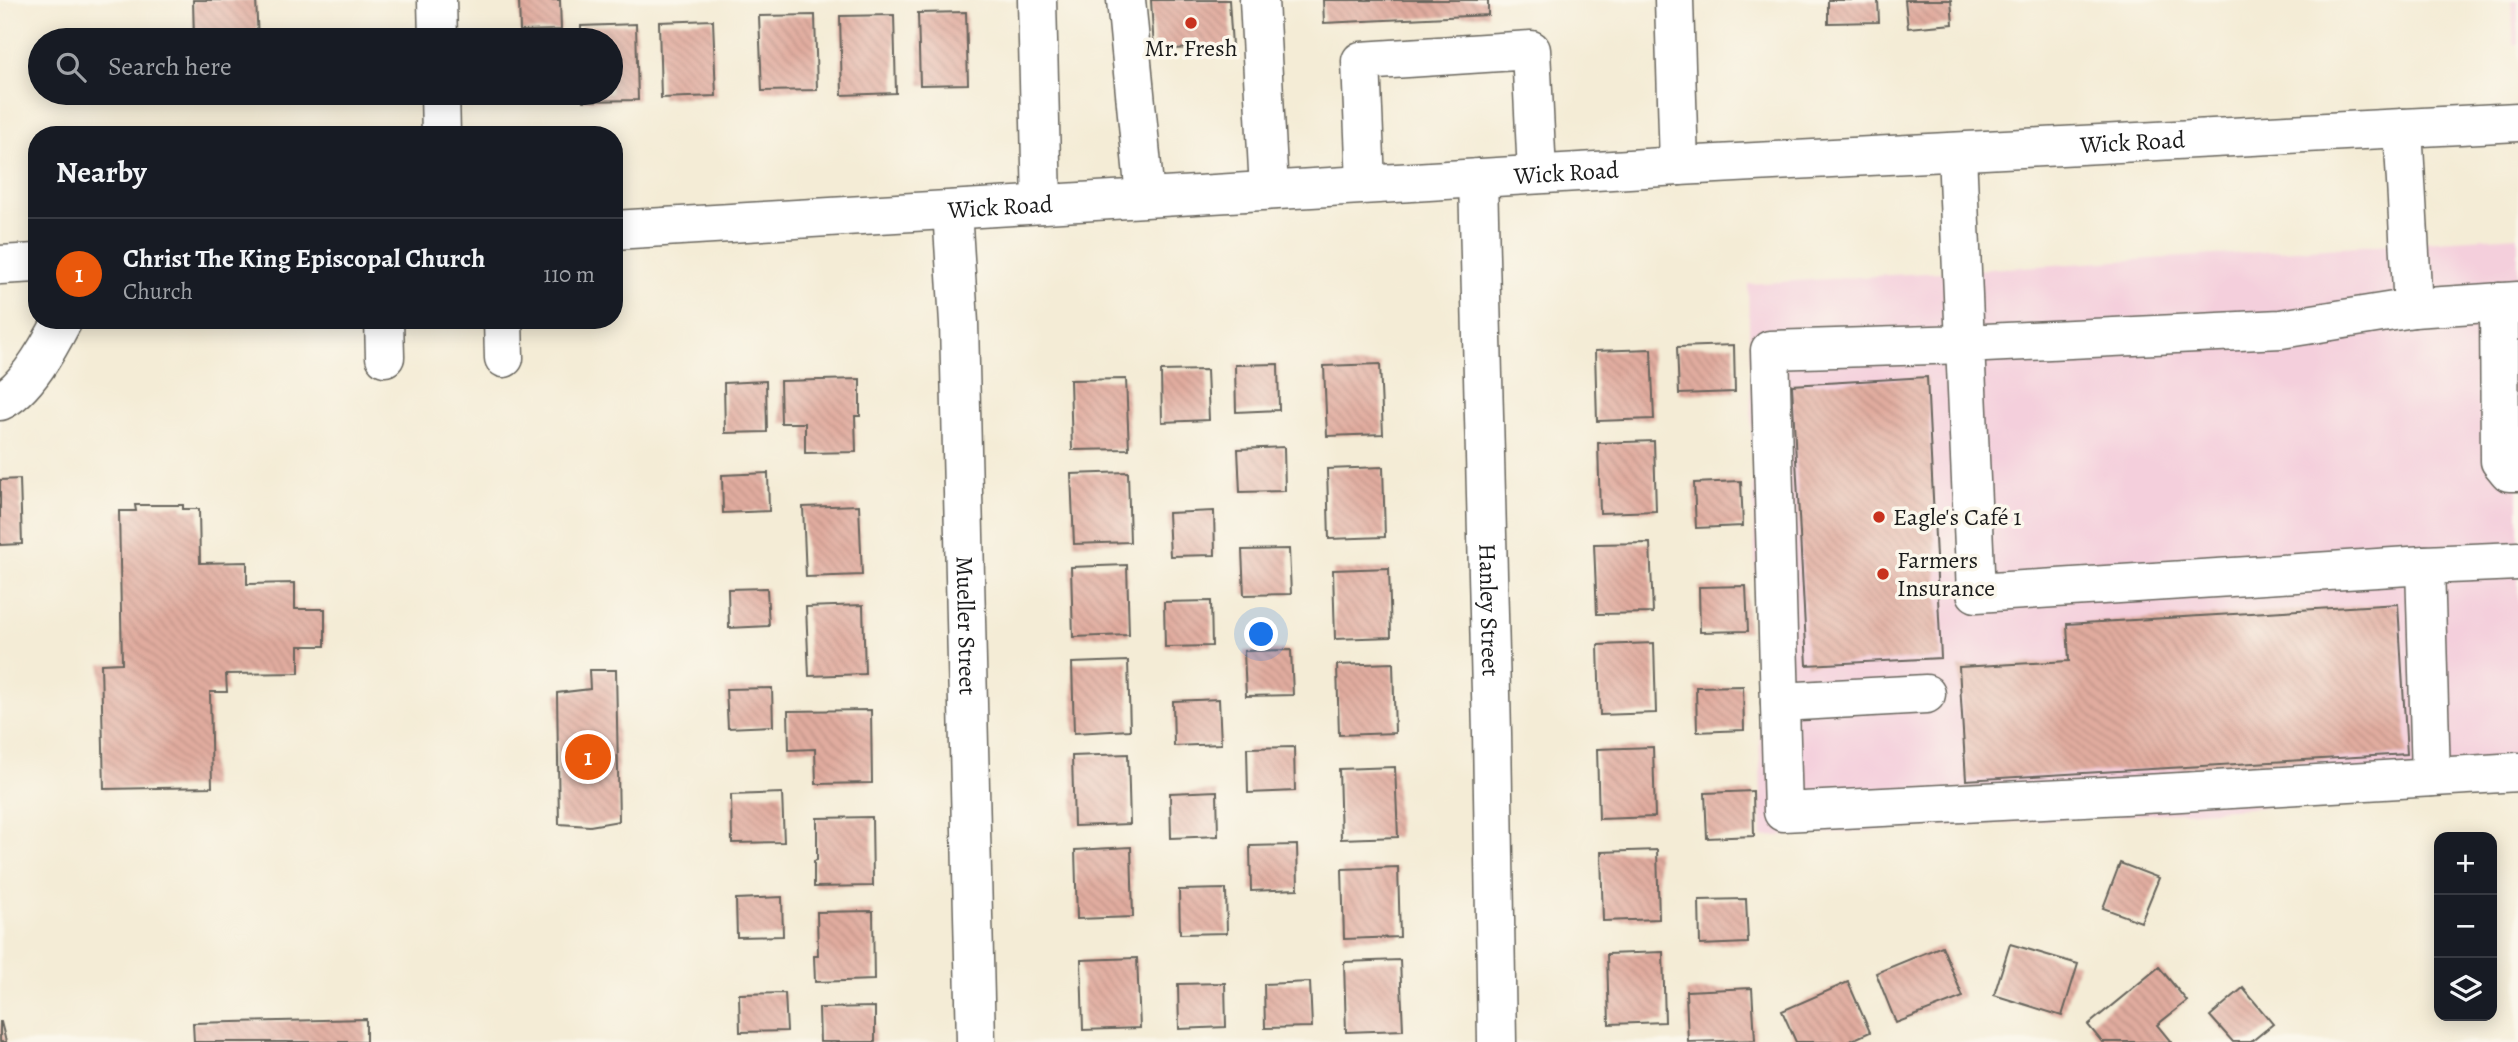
<!DOCTYPE html>
<meta charset="utf-8">
<style>
body{margin:0;font-family:Alegreya,serif;background:#20242c;color:#f1f3f6}
.controls{position:absolute;right:21px;bottom:21px;display:grid;overflow:hidden;border-radius:14px;box-shadow:0 4px 18px #0003}
.controls button{width:63px;height:63px;display:grid;place-items:center;padding:0;border:0;border-bottom:2px solid #363941;background:#171b24;color:#f1f3f6;font:35px sans-serif}
.you{position:absolute;left:1262px;top:635px;width:24px;height:24px;margin:-18px;border:5px solid #fff;border-radius:50%;background:#1a73e8;box-shadow:0 0 0 10px #1a73e833}
.badge{display:grid;place-items:center;width:46px;height:46px;border-radius:50%;background:#ea580c;color:#fff;font-size:23px;font-weight:700}
.pin{position:absolute;translate:-50% -50%;border:4px solid #fff;box-shadow:0 2px 7px #0006}
.list{margin:0;padding:0;list-style:none}
h2{display:flex;justify-content:space-between;align-items:center;height:91px;margin:0;padding:0 28px;font-size:30px}
h2 small{font-size:23px;font-weight:400;color:#9ea1a6}
.list li{display:grid;grid-template-columns:46px 1fr auto;gap:21px;align-items:center;box-sizing:border-box;height:112px;padding:0 28px;border-top:2px solid #363941}
.list b{display:block;font-size:26px;white-space:nowrap}
.list p{margin:0;font-size:23px;white-space:nowrap;color:#9ea1a6}
.list em{font-size:23px;font-style:normal;color:#9ea1a6}
.icon{flex:none;width:38px;height:38px;fill:none;stroke:currentColor;stroke-width:2;stroke-linecap:round;stroke-linejoin:round}
.map{position:relative;flex:none;width:2518px;height:1042px;overflow:hidden}
.search{position:absolute;background:#171b24;box-shadow:0 4px 18px #0003;left:28px;top:28px;width:595px;height:77px;display:flex;align-items:center;gap:18px;box-sizing:border-box;padding:0 24px;border-radius:38px;color:#9ea1a6;font-size:26px}
.panel{position:absolute;background:#171b24;box-shadow:0 4px 18px #0003;left:28px;top:126px;width:595px;height:203px;border-radius:28px}
.map>svg:first-child{display:block}
.built{fill:#f4cfdc}
.building{fill:url(#building-back-hatch)}
.lines{fill:none;stroke-linecap:round;stroke-linejoin:round}
.minor-casing{stroke:#68655d;stroke-width:41}
.minor{stroke:#fff;stroke-width:38}
.poi-dot{fill:#c8321e;stroke:#fbf7ec;stroke-width:2.5}
.labels{text-anchor:middle;stroke-width:7;stroke-linejoin:round;paint-order:stroke}
.poi-label{font-size:24px;fill:#1c1c1c;stroke:#fbf7ec;text-anchor:start}
.street-label{font-size:24px;fill:#1c1c1c;stroke:#fbf7ec}
</style>
<div class="map">
<svg width="2518" height="1042" viewBox="0 0 2518 1042">
<defs>
<pattern id="building-back-hatch" width="6" height="6" patternUnits="userSpaceOnUse" patternTransform="scale(1.75)"><rect width="6" height="6" fill="#e1ac9f"/><path d="M-1 5l2 2M0 0l6 6M5-1l2 2" fill="none" stroke="#c09388"/></pattern>
</defs>
<rect width="100%" height="100%" fill="#fbf7ec"/>
<filter id="ink" filterUnits="userSpaceOnUse"><feTurbulence type="fractalNoise" baseFrequency=".0143" numOctaves="2"/><feDisplacementMap in="SourceGraphic" scale="14" xChannelSelector="R" yChannelSelector="G"/><feConvolveMatrix kernelMatrix="1 2 1 2 8 2 1 2 1" color-interpolation-filters="sRGB"/></filter>
<filter id="wash" filterUnits="userSpaceOnUse"><feTurbulence type="fractalNoise" baseFrequency=".00686" numOctaves="4" result="noise"/><feDisplacementMap in="SourceGraphic" scale="28" xChannelSelector="R" yChannelSelector="G"/><feGaussianBlur stdDeviation="1.57" result="paint"/><feColorMatrix in="noise" values="0 0 0 0 0 0 0 0 0 0 0 0 0 0 0 0 0 1.4 0 .05"/><feComposite in="paint" operator="in"/></filter>
<g filter="url(#wash)">
<rect width="100%" height="100%" fill="#f4ecd6"/>
<!-- built -->
<path class="built" d="M2511 0H2518V44H2514Z
M2518 236V792L1762 837 1748 284Z"/>
<g id="blocks">
<!-- building -->
<path class="building" d="M193 0H256L258 40H194Z
M519 0H560L561 30 520 31Z
M1151 0H1229L1232 46 1154 50Z
M1323 0H1488V15L1324 23Z
M1828 0H1878L1879 22 1828 23Z
M1905 0H1951L1953 24 1908 28Z
M966 12 968 84 920 85 918 13Z
M815 15 817 90 762 91 759 16Z
M894 15 896 93 842 95 840 16Z
M713 20 716 96 661 98 659 22Z
M636 24 638 100 583 101V93H611V40H581V26Z
M1734 345 1735 392 1679 394 1677 347Z
M1651 349 1654 419 1597 421 1595 351Z
M1278 364 1279 410 1236 412 1235 365Z
M1380 364 1383 434 1327 436 1324 366Z
M1207 370 1209 420 1162 422 1161 371Z
M1927 377 1941 658 1807 665 1792 385Z
M860 379V416H855L856 452 805 453V423H781L780 381Z
M1126 379 1129 449 1072 450 1070 380Z
M766 381 767 432 725 433 724 383Z
M1654 441 1656 511 1600 513 1598 443Z
M1284 447 1285 491 1240 492 1238 449Z
M1383 467 1385 537 1329 539 1327 469Z
M1128 472 1130 542 1074 544 1071 474Z
M768 473 769 511 723 513 722 475Z
M20 479 22 544 0 545V480Z
M1741 481 1743 526 1696 528 1694 483Z
M135 505H183V509H199L200 563 247 562V584L295 583V609H325V646H299V673L226 674 227 692H210L212 787 104 789 101 664 122 663 119 511H136Z
M859 505 862 575 806 577 803 507Z
M1214 511 1215 555 1170 556 1168 513Z
M1650 543 1653 613 1597 614 1594 544Z
M1289 549 1291 594 1244 595 1242 550Z
M1127 565 1129 635 1073 637 1071 567Z
M1389 568 1391 637 1335 639 1333 570Z
M1746 586 1748 631 1700 632 1699 587Z
M767 588 769 626 729 628 728 589Z
M1211 601 1212 646 1165 647 1164 602Z
M2398 604 2407 754 1966 780 1959 667 2069 661 2067 624Z
M863 605 865 674 809 676 806 607Z
M1654 643 1656 713 1600 715 1598 645Z
M1291 650 1293 695 1246 696 1244 651Z
M1128 661 1130 730 1074 733 1072 663Z
M1393 663 1395 733 1339 735 1337 665Z
M589 670H616L619 821 590 826 559 824 557 693 590 689Z
M1743 686 1744 730 1697 732 1696 687Z
M772 688 773 726 728 728 726 689Z
M1219 699 1221 744 1174 746 1173 701Z
M871 710 872 783 816 784 815 749 789 750 788 711Z
M1294 747 1295 791 1248 793 1247 748Z
M1653 747 1655 817 1599 819 1597 749Z
M1128 754 1130 824 1074 826 1072 756Z
M1395 767 1398 837 1341 839 1339 769Z
M1217 791 1218 836 1171 838 1170 793Z
M1753 791 1754 836 1707 838 1705 793Z
M782 793 784 842 732 843 731 795Z
M872 817 873 886 814 887V861L817 860V818Z
M1297 845 1298 889 1251 891 1250 846Z
M1131 847 1133 917 1077 919 1075 850Z
M1657 850 1659 919 1603 921 1601 852Z
M2120 863 2159 878 2141 922 2103 908Z
M1398 867 1400 937 1344 939 1342 869Z
M1226 889 1227 933 1180 934 1179 890Z
M782 897 783 936 737 937 736 899Z
M1746 899 1748 943 1700 945 1699 900Z
M873 911 874 980 815 982 814 956H818L817 912Z
M2010 944 2078 964 2062 1016 1994 995Z
M1942 946 1963 997 1896 1023 1876 973Z
M1663 952 1665 1022 1609 1024 1607 954Z
M1137 958 1140 1028 1083 1030 1081 960Z
M1400 960 1403 1030 1346 1032 1344 962Z
M2159 967 2187 1001 2157 1025 2171 1042H2102L2088 1025Z
M1310 982 1312 1027 1265 1028 1264 984Z
M1848 982 1870 1032 1848 1042H1796L1782 1011Z
M1225 983 1226 1027 1179 1029 1178 984Z
M1752 988 1755 1040 1688 1042 1686 991Z
M2243 988 2273 1024 2251 1042H2233L2210 1016Z
M785 993 787 1031 740 1032 739 994Z
M875 1007V1042H820L819 1008Z
M366 1019V1042H194L193 1023Z
M0 1022H1L6 1042H0Z"/>
</g>
</g>
<g filter="url(#ink)">
<use href="#blocks" fill-opacity="0" stroke="#68655d" stroke-width="2"/>
<g class="lines">
<defs>
<g id="minor">
<path d="M437 0 438 40"/>
<path d="M1037 0 1042 204"/>
<path d="M1126 0 1145 197"/>
<path d="M1259 0 1269 190"/>
<path d="M1674 0 1679 166"/>
<path d="M440 93 441 135"/>
<path d="M2403 128 2413 308 2518 301"/>
<path d="M1957 152 1965 344 1770 350 1783 812 2164 793 2518 772"/>
<path id="s1" d="M1478 178 1492 733 1497 1042"/>
<path d="M1366 184 1361 61 1531 50 1537 174"/>
<path id="s2" d="M952 210 959 323 976 1042"/>
<path id="s3" d="M614 230 1679 166 2518 122"/>
<path d="M0 265 37 263"/>
<path d="M2499 302 2500 461 2509 472H2518"/>
<path d="M2413 308 2281 329 1965 344 1976 593 2425 565 2518 561"/>
<path d="M384 320 385 357"/>
<path d="M503 320 504 358"/>
<path d="M0 401C26 390 50 345 63 320"/>
<path d="M2425 565 2431 777"/>
<path d="M1780 702 1926 694"/>
</g>
</defs>
<!-- minor casing -->
<use href="#minor" class="minor-casing"/>
<!-- minor -->
<use href="#minor" class="minor"/>
</g>
</g>
<!-- markers -->
<g class="poi-dot">
<circle cx="1191" cy="23" r="7"/>
<circle cx="1879" cy="517" r="7"/>
<circle cx="1883" cy="574" r="7"/>
</g>
<g class="labels">
<!-- poi labels -->
<g class="poi-label">
<text x="1191" y="56" text-anchor="middle">Mr. Fresh</text>
<text x="1893" y="525">Eagle's Café 1</text>
<text x="1897" y="568">Farmers<tspan x="1897" dy="28">Insurance</tspan></text>
</g>
<!-- street labels -->
<g class="street-label">
<text dy="8" stroke="none"><textPath href="#s3" startOffset="1521">Wick Road</textPath></text>
<text dy="8" stroke="none"><textPath href="#s3" startOffset="954">Wick Road</textPath></text>
<text dy="8" stroke="none"><textPath href="#s3" startOffset="387">Wick Road</textPath></text>
<text dy="8" stroke="none"><textPath href="#s1" startOffset="432">Hanley Street</textPath></text>
<text dy="8" stroke="none"><textPath href="#s2" startOffset="416">Mueller Street</textPath></text>
</g>
</g>
</svg>
<div class="controls">
<button>+</button>
<button>−</button>
<button><svg class="icon" aria-label="layers" viewBox="0 0 24 24"><path d="M12 4l9 5-9 5-9-5zM3 14l9 5 9-5"/></svg></button>
</div>
<div class="you"></div>
<div class="pin badge" style="left:588px;top:757px">1</div>
<div class="search"><svg class="icon" aria-label="search" viewBox="0 0 24 24"><circle cx="10" cy="10" r="6"/><path d="M15 15l6 6"/></svg>Search here</div>
<section class="panel">
<h2>Nearby<small></small></h2>
<ul class="list">
<li><span class="badge">1</span><div><b>Christ The King Episcopal Church</b><p>Church</p></div><em>110 m</em></li>
</ul>
</section>
</div>
